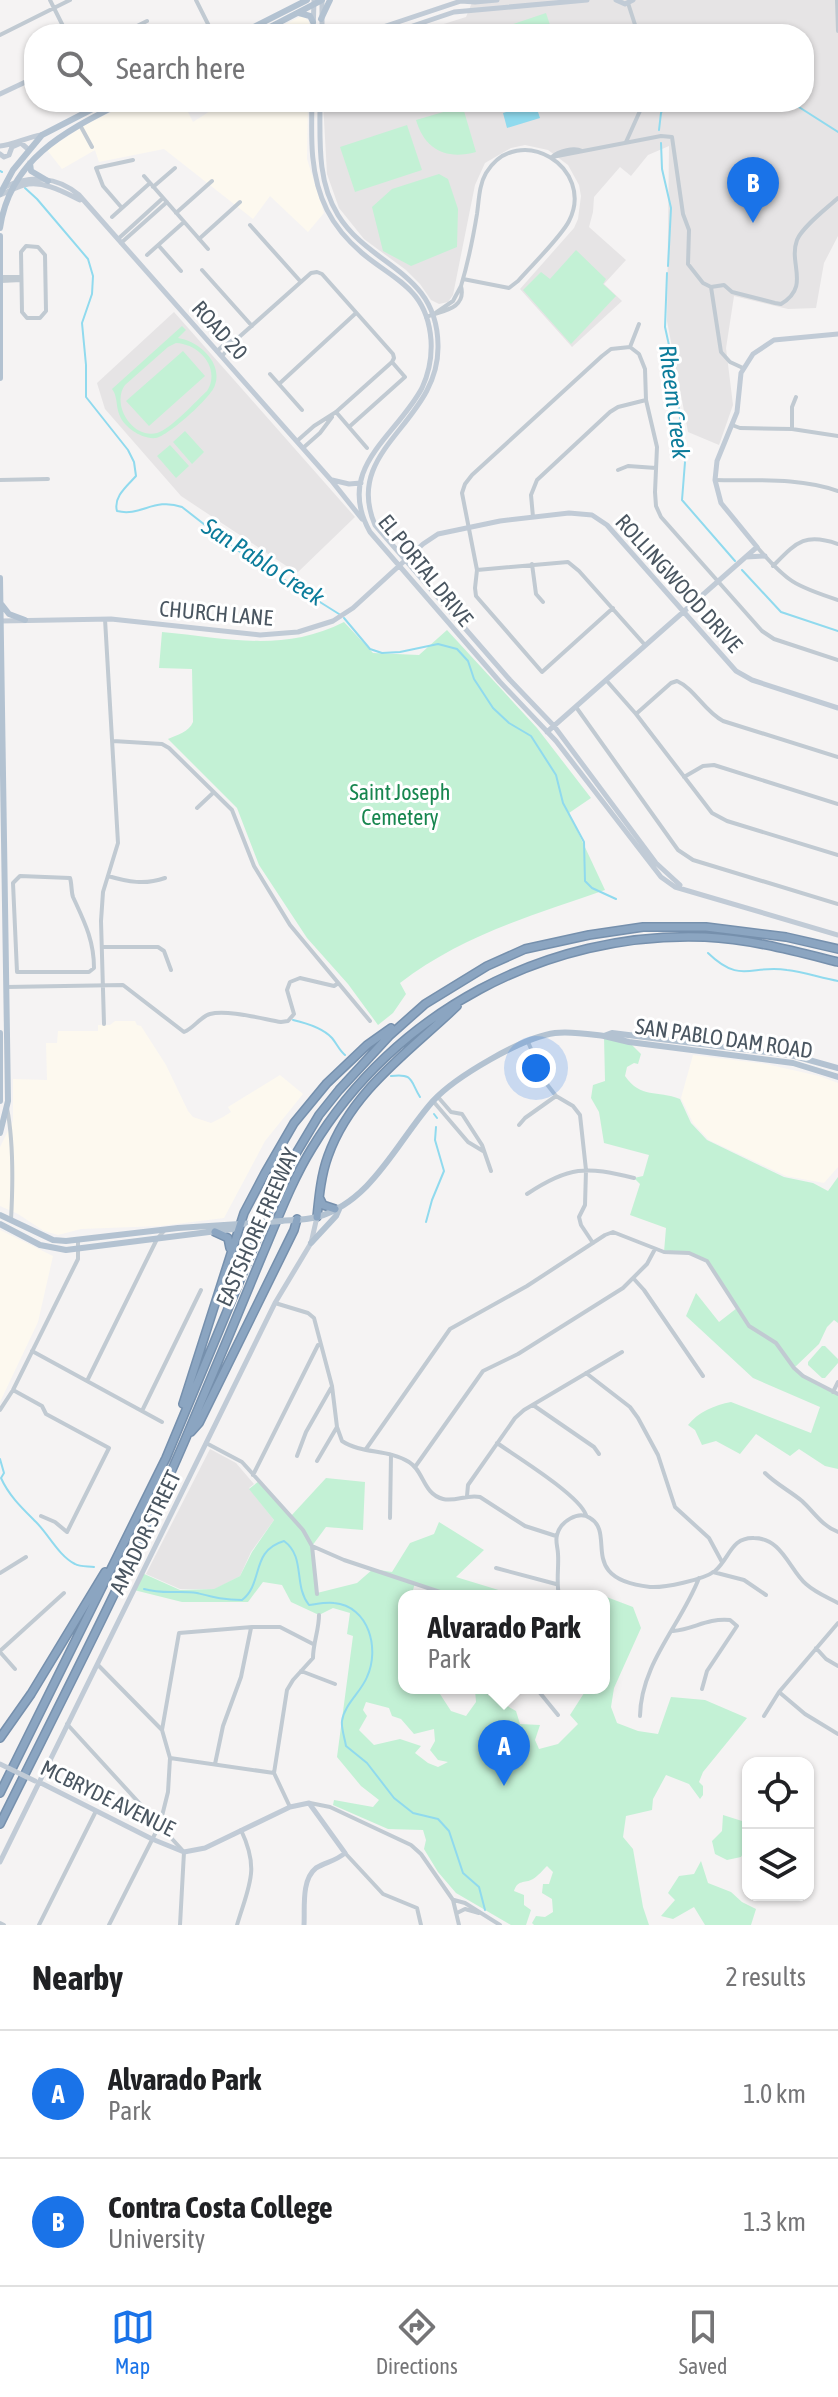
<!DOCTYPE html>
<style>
body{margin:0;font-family:"Asap Condensed",sans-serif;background:#f6f6f6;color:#202124}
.controls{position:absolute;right:24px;bottom:24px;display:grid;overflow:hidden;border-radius:16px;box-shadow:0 2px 6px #0004}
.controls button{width:72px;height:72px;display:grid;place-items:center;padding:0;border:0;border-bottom:2px solid #e0e0e0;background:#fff;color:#202124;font:40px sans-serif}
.you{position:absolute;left:536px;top:1068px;width:28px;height:28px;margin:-20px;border:6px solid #fff;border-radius:50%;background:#1a73e8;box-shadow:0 0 0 12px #1a73e833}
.badge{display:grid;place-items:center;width:52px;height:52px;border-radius:50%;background:#1a73e8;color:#fff;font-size:26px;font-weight:700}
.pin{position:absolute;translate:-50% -66px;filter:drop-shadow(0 2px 4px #0008)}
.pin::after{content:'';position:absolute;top:42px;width:28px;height:24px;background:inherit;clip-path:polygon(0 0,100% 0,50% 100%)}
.popup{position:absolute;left:398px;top:1590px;width:212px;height:104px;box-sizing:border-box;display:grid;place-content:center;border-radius:16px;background:#fff;filter:drop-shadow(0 2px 6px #0005);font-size:26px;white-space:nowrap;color:#757577}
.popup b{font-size:30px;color:#202124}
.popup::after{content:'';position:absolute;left:50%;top:100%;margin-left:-16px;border:16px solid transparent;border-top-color:#fff}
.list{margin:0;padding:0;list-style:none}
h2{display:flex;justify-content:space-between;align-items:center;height:104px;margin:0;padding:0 32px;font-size:34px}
h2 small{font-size:26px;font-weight:400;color:#757577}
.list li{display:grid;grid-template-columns:52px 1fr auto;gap:24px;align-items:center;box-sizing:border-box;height:128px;padding:0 32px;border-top:2px solid #e0e0e0}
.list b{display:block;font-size:30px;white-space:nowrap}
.list p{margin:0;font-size:26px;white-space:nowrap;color:#757577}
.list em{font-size:26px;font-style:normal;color:#757577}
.icon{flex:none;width:44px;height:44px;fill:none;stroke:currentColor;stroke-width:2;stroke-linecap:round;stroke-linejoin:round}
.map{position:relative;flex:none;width:838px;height:1925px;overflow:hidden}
.search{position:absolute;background:#fff;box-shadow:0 2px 6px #0004;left:24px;right:24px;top:24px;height:88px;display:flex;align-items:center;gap:20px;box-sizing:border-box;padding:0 28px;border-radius:32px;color:#757577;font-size:30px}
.sheet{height:360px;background:#fff}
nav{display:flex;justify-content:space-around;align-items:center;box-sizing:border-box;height:112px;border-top:2px solid #e0e0e0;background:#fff;font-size:22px;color:#757577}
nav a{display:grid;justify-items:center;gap:4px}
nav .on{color:#1a73e8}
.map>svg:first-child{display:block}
.commercial{fill:#fdf9ef}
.education{fill:#e6e4e5}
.green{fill:#c3f1d5;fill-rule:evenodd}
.water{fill:#90daee}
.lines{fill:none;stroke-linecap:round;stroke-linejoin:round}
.stream{stroke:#90daee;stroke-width:2}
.highway-casing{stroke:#7690ad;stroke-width:10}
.street{stroke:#c1cad2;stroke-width:4}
.secondary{stroke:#c1cbd6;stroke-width:5}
.primary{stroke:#b3c2d1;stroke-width:6}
.highway{stroke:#8ba5c1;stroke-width:7}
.secondary-bridge{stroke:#c1cbd6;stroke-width:5}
.primary-bridge{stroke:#b3c2d1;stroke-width:6}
.labels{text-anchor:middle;stroke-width:6;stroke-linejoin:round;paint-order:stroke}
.street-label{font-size:22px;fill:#4a5661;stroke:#fff}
.park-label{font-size:22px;fill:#17864f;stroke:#fff}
.water-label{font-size:24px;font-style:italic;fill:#0c7c9b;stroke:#fff}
</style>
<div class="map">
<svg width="838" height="1925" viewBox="0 0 838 1925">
<rect width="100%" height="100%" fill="#f5f3f3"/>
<!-- commercial -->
<path class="commercial" d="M302 16 309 21V34H265Z
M132 102H183L193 122 218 106 217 102H308L307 159 324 213 308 232 270 196 253 219 164 149 99 162 95 150 62 169 47 150 85 125Z
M115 1021H135L137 1025 141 1026 166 1065 188 1111 193 1117 211 1123 223 1117 231 1112 228 1107 280 1075 303 1094 265 1141 224 1218 160 1226 81 1229 58 1235 44 1231 18 1214 0 1206V1147L13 1121V1079L47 1080 46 1043H57L58 1031H98V1025H110Z
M693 1055 766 1064 819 1076 838 1083V1167L824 1183 786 1176 709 1140 693 1123 681 1098Z
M0 1230 53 1256 38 1322 0 1402Z"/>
<!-- education -->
<path class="education" d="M473 0H838V236L824 263 816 308 788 309 734 296 726 348 733 405 719 445 688 432 667 321 669 146 648 155 631 176 620 167 594 197 593 212 589 227 626 260 604 284 622 301 572 347 520 289 574 228 578 219 581 196 579 185 568 165 548 150 525 145 511 148 485 163 475 185 453 295 448 302 439 304 431 300 420 284 406 270 364 239 339 208 327 174 323 102H804V34H412L466 17Z
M174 312 355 517 297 573 181 496 105 409 97 383Z
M210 1449 236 1463 254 1484 249 1488 274 1520 251 1552 240 1576 215 1589H180L146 1574Z"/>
<!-- green -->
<path class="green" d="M546 13 553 34H507L504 27Z
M457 108 464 111 476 152C446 160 425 150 416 120Z
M407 125 422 170 355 192 340 147Z
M439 174 448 179 458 209 457 247 411 266 383 251 372 207 392 189Z
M576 250 606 279 603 284 616 296 571 344 523 290 541 272 550 279Z
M182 326 186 330 178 338C198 341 223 362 215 385 212 397 168 436 156 438 148 439 139 435 133 431 111 415 121 401 112 389ZM176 343C200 344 221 369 207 391 196 401 171 429 157 433 132 439 111 404 125 385L168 347Z
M183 351 205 376 149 426 126 401Z
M185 431 204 452 192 464 173 442Z
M170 445 189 466 176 478 157 456Z
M344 622 373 653 419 655 447 630 537 728 591 798 569 813 605 890C533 915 461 936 400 983L406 994 393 1013 378 1025 348 984 307 938 259 865 237 808 168 739C177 735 189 732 193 722L192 669 159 668 162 632C227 638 283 653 344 622Z
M604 1036 629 1042 641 1054 638 1064 634 1063 627 1067 625 1076C641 1099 657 1090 680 1099L691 1123 707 1140 784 1177 813 1183 828 1191 838 1177V1323L834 1320 827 1327 819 1344 794 1368 803 1376 838 1394V1469L825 1466 799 1449 790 1456 756 1434 740 1454 716 1441 702 1445 695 1430 688 1425C698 1412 715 1405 731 1402L811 1433 820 1407 753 1378 686 1316 696 1293 719 1322 737 1308 713 1268 697 1255 664 1252 666 1228 630 1215 640 1184 634 1178 643 1176 649 1155 604 1143 599 1112 591 1098 593 1085 605 1081Z
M822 1346H825L838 1359V1363L825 1378H822L808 1365V1362Z
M326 1478 365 1482 363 1530 326 1527 312 1546 317 1593 357 1583 373 1569 392 1572 410 1543 434 1534 439 1522 484 1550 456 1577 518 1596H452L415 1583 413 1590 419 1596H404V1611L400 1612 401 1622 404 1623V1658L401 1661 404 1667V1688H427V1694H440L451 1711 466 1716 476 1702 475 1690H489L488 1695 516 1711 520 1724 540 1725 535 1740 539 1749 558 1744 578 1724 570 1715 586 1690 584 1688H604V1596L633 1607 641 1628 614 1688 611 1707 617 1723 638 1731 658 1734 671 1697 705 1700 747 1718 703 1772 699 1782 703 1786V1795L700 1799 689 1784 666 1775 653 1799 652 1810 626 1816 623 1837 633 1849 643 1907 649 1925H534L532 1923 536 1916 545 1917 553 1912 552 1899 542 1893 543 1884H549L553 1872 547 1866C543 1870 538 1876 533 1879 524 1884 518 1879 514 1891L524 1895V1905L531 1910 526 1925H511L456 1893 438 1872 424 1849 426 1840 423 1830 388 1829 333 1805 334 1800 373 1807 379 1800 361 1786 337 1757 353 1636 347 1634 350 1613 333 1608 319 1615 291 1602 282 1585 263 1582 248 1602H182L134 1590 142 1573 180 1590 214 1589 240 1576 252 1552 274 1520 249 1489 259 1481 291 1516ZM366 1702 389 1708 392 1716 401 1719 414 1734 434 1729 435 1741 430 1750 438 1760 448 1762 438 1767 428 1763 415 1753 421 1746 400 1739 374 1745 359 1730 367 1716 363 1710Z
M723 1815 742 1821 748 1845 741 1857 727 1860 715 1854 712 1841 722 1831Z
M701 1861 708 1883 731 1892 742 1902 756 1909 751 1925H705L694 1907 673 1919 661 1916 675 1900 668 1893 679 1876 694 1874Z"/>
<!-- water -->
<path class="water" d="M535 103 540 118 507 128 503 113Z"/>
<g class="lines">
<!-- stream -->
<path class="stream" d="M660 31 661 34
M791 102 838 132
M659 130 661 113 666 102
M661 143 662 169 671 208 668 266
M0 171 2 172
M25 188 37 199 88 259 93 276 92 294 82 323 86 365V397L128 450 134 462 136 476C127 486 113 497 117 511 141 517 154 497 182 507L237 550 339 614
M667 273 665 327 672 359 683 439 685 462 682 500 735 561
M742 570 781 612 838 631
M344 618 370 649 382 653 400 652 438 644 457 649 468 661 474 679 493 708 509 723 531 736 556 775 563 803 584 842 585 881 592 888 616 899
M708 953C741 985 751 964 787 970 804 972 821 978 838 981
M293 1020C306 1023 323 1028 332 1038 337 1044 339 1050 345 1055
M391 1076C414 1073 410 1081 420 1097
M434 1114 437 1118
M426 1222 432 1200 444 1171 435 1140 436 1127
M0 1459 4 1473 1 1478C9 1496 23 1509 36 1522 49 1535 59 1556 75 1564 80 1567 89 1566 94 1567
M144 1589C165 1595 178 1590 197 1593 213 1597 224 1600 242 1600 264 1583 250 1551 284 1541 306 1557 293 1585 309 1605 317 1604 326 1602 334 1603 369 1606 380 1649 367 1677 361 1692 344 1705 342 1721 341 1728 345 1739 346 1746L367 1763 394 1798 413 1813 438 1819 449 1831 463 1873 479 1887 485 1910"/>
<defs>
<path id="highway" d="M320 1199 323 1205 335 1209
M317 1217C319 1197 321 1175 328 1156 351 1091 410 1051 457 1006
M215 1232 228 1238 230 1248
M183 1404 244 1213 265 1173 294 1123 327 1083 367 1045 391 1028
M191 1432 199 1423 294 1230 297 1219
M0 1738 31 1694 105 1572
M0 1793 166 1458 285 1172 319 1115 339 1090 389 1036 425 1004 487 966 525 949 589 935 643 927H706L786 937 838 949
M0 1824C63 1697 129 1570 185 1440 211 1379 236 1319 261 1258 277 1221 291 1182 312 1148 394 1012 547 931 705 937 750 939 794 951 838 962"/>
</defs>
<!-- highway casing -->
<use href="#highway" class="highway-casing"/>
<!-- street -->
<path class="street" d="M50 0 67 34
M196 0 213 34
M837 0 838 31
M628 3 638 34
M121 34 147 21
M0 35 70 0
M80 125 92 147
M626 142 644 102
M552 157 661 136 672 137 683 214 689 230 688 264 703 283 711 287
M552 157C559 151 574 147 582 151
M144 176 208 249
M153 187 175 168
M122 208 103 186 96 168 133 160
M176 213 212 181
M112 217 150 183
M250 225 301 282
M118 239 163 198
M199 239 240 202
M121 243 167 202
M26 246 38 247 45 255 46 311 40 318H27L22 312 21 252Z
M159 246 181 271
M147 255 184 222
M202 270 252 326
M1 277H21
M1 281 21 280
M711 287 724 285 732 292 775 303 781 304C811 286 788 264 797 240 802 227 827 208 838 198
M711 287 721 352 730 362 743 368
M434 314 453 301 461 286
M426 317C440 311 467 310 461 286 468 263 473 238 477 214 479 200 479 185 486 173 519 120 596 168 569 221 561 237 531 266 518 281L509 288 463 279
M630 347 639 324
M217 351 226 343 236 339
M222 356 238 338 311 273 317 272 322 274 393 354 394 358 392 362 336 412 314 426 297 441
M270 374 302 410
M279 384 356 313
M336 412 367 448
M732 425 740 428 792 429 838 436
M349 427 405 377 392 362
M792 429V407L796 397
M303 448 320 433 332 417
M618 470 628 466 656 468
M0 480 48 479
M715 480C756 481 798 477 838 491
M533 517 531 495 537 480 610 412 618 407 646 400
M757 547C787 582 795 586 838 600
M532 564 536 594 543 602
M773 566C796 543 804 532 838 544
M477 570 568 562 579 571 645 645
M613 608 542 672 476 596 475 588 477 570 462 493 465 484 472 475 602 356 611 349 630 347 639 354 645 369 646 400 657 447 655 492 656 506 661 517 762 631 774 639 838 660
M606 680 636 714 712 813 727 821 838 855
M576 707 678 850 693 860 838 904
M636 714 671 683 677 681C695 689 704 711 723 721L838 757
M113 741 162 744 169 748 232 810 254 866 290 925 370 1021
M684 777 703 766 714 765 838 804
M197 808 214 792
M20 876 70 878C72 884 71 891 73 897 84 921 94 940 94 968L89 972H17L13 883Z
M108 876C128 882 145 885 165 878
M102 947H158L164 951 171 970
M6 987 123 985 184 1032C194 1028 200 1017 210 1014 226 1009 263 1019 281 1022L288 1021 294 1014 287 990 290 982 300 978 334 986 337 984
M104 1024 101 921 103 892 118 843 105 619
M528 1042 546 1083 556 1096 573 1106 580 1115 586 1170 585 1205 579 1217 581 1225 593 1243
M438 1097 451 1112 462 1114 482 1145 491 1171
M433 1101 468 1142 483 1151
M7 1108C14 1144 13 1184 11 1220
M519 1125 525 1118 556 1096
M527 1194C569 1166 586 1166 634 1178
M634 1279 644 1290 703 1376
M275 1303 308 1313 314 1318 332 1386 337 1427 342 1441C361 1454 389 1449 409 1462 424 1471 423 1494 443 1499 456 1502 467 1494 480 1497L525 1526 556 1536
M32 1351 162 1422
M586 1373 630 1407 638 1418 658 1455 675 1507 709 1538 722 1562
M87 1381 157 1239 164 1231
M13 1390 42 1406 46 1414 109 1448 67 1532 55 1522 41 1516
M833 1392 838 1382
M533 1405 594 1447 599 1454
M0 1410 13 1390 78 1259V1241
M142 1411 201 1290
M206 1443 242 1462 303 1530 312 1546 317 1594
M497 1443C517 1457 579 1495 586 1515
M366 1449 450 1329 527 1286 605 1235 613 1232 664 1252 689 1253 707 1261 749 1326 776 1343 794 1368 803 1376 838 1394
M297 1456 306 1432 331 1388
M317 1461 337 1427
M415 1467 483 1371 518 1354 623 1288 647 1264 655 1249
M765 1473C776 1484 790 1491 802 1501 814 1512 822 1526 838 1532
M253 1475 318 1345
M467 1496 468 1485 515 1418 524 1410 622 1352
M390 1518 391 1455
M312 1546 344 1560 452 1596
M496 1568 556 1584
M713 1572 744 1580 766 1595
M0 1573 26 1557
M559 1596C556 1581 559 1568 558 1554 558 1548 555 1541 557 1535 560 1522 578 1510 590 1518 617 1534 576 1579 650 1587 664 1588 703 1580 715 1571 730 1558 731 1537 754 1538 782 1538 789 1569 806 1584 816 1593 827 1597 838 1603
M673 1631C695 1629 706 1618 730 1620L737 1626 707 1671 702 1689
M816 1648 826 1659 838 1666
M0 1651 64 1593
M0 1652 15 1669
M98 1665 162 1730
M301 1671 335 1684
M536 1688 558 1715
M779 1692 805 1714 838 1734
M640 1716C641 1663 681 1625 699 1578
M764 1716 779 1692 838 1623
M67 1724 184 1852 180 1925
M170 1758 274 1773
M215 1764 223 1726 241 1677 251 1628
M310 1803 330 1807 411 1845 421 1854 453 1900 459 1925
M290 1807 274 1773 287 1690 293 1680 313 1658C313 1643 319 1630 319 1615
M345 1853 383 1894 417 1908 421 1925
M454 1900 465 1903 500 1925
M457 1913 465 1909 479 1913
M0 1923 4 1925
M39 1925 96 1811
M109 1925 160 1824 168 1792 170 1758 162 1730 179 1633 252 1627H280L313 1644
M237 1925C249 1885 260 1870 241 1830"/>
<!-- secondary -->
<path class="secondary" d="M616 0 625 4 633 0
M313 34 314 0
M322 34V0
M362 34 461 1 475 2 497 0
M389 34 454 12 587 0
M0 94 34 78
M312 102C311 139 310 176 327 210 335 226 348 241 362 253 394 280 427 288 431 340 432 356 429 373 422 388 396 437 334 468 370 532L500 682 556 741 661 877 675 887 838 935
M320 102C320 141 317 181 338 215 370 267 437 271 438 345 440 423 342 448 375 525L510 680 554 726 656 863 680 885
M0 146C11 146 27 137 41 135
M0 154 4 157 9 155 12 147 21 143 29 150
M5 187C30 175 57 176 79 195L331 480 362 519
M0 195C8 192 16 187 24 185 43 180 64 192 80 200
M332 480 349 484 361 483
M746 557 765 556
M0 621 111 619 260 635 298 632 333 621 353 608 423 544 438 534 500 521 569 513 592 515 607 525 736 671 752 680 838 708
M547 732 757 547 721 503 715 480 717 461 737 412 741 373 753 354 774 340 838 334
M39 1782 152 1839 184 1852 205 1848 290 1807 309 1803 345 1853C336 1861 326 1862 316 1868 301 1880 305 1908 304 1925
M0 1862 275 1303 311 1243 317 1217"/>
<!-- primary -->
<path class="primary" d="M299 13 310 16 313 22
M321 19 330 0
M240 34 307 0
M257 34 322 0
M30 163 31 171 48 181
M0 194 13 170 42 135 106 102
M0 228C10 158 66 131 123 102
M0 236V378
M0 578 8 1101 0 1133
M2 605 9 614 25 620
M0 1033V1101
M604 1036 629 1042 793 1063 838 1077
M0 1215 53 1240 66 1241 178 1228 255 1223
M281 1221C293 1220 306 1220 317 1217 372 1202 398 1140 433 1101 455 1077 523 1037 555 1033 571 1031 588 1034 604 1036L612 1033 791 1055 838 1068
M0 1224 40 1245 66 1250 233 1229 238 1226
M311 1243 336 1216 340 1207"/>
<!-- highway -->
<use href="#highway" class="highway"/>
<!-- secondary-bridge -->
<path class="secondary-bridge" d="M0 1764 35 1781"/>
<!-- primary-bridge -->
<path class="primary-bridge" d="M255 1223 281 1221"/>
</g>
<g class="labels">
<!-- street labels -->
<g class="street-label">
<text transform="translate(220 330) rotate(48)" y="8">ROAD 20</text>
<text transform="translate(426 570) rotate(51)" y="8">EL PORTAL DRIVE</text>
<text transform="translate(679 583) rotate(48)" y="8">ROLLINGWOOD DRIVE</text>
<text transform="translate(216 613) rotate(5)" y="8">CHURCH LANE</text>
<text transform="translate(724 1038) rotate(8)" y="8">SAN PABLO DAM ROAD</text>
<text transform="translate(257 1227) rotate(-66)" y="8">EASTSHORE FREEWAY</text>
<text transform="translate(145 1532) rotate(-64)" y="8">AMADOR STREET</text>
<text transform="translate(108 1798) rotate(26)" y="8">MCBRYDE AVENUE</text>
</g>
<!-- park labels -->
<g class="park-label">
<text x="400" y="800">Saint Joseph<tspan x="400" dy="25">Cemetery</tspan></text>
</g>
<!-- water labels -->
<g class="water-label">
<text transform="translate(674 402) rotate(83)" y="8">Rheem Creek</text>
<text transform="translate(263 562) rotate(33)" y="8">San Pablo Creek</text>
</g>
</g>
</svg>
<div class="controls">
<button><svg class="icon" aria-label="locate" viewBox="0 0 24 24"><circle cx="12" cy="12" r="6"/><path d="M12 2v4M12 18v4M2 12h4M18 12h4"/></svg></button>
<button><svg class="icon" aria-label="layers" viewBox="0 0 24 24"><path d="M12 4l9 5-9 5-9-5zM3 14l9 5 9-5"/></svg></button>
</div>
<div class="you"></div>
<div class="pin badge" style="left:504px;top:1786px">A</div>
<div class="popup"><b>Alvarado Park</b>Park</div>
<div class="pin badge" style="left:753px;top:223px">B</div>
<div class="search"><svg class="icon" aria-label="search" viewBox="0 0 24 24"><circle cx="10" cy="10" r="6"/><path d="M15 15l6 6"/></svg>Search here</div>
</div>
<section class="sheet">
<h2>Nearby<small>2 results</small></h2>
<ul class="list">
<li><span class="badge">A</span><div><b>Alvarado Park</b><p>Park</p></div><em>1.0 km</em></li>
<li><span class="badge">B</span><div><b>Contra Costa College</b><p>University</p></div><em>1.3 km</em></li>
</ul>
</section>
<nav>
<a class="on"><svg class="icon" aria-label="map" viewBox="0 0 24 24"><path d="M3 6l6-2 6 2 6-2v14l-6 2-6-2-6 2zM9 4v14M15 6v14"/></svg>Map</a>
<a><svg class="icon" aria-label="directions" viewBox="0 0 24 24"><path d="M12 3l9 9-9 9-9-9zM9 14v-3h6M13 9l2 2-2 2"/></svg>Directions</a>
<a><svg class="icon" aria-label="saved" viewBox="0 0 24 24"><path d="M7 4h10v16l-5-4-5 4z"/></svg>Saved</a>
</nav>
